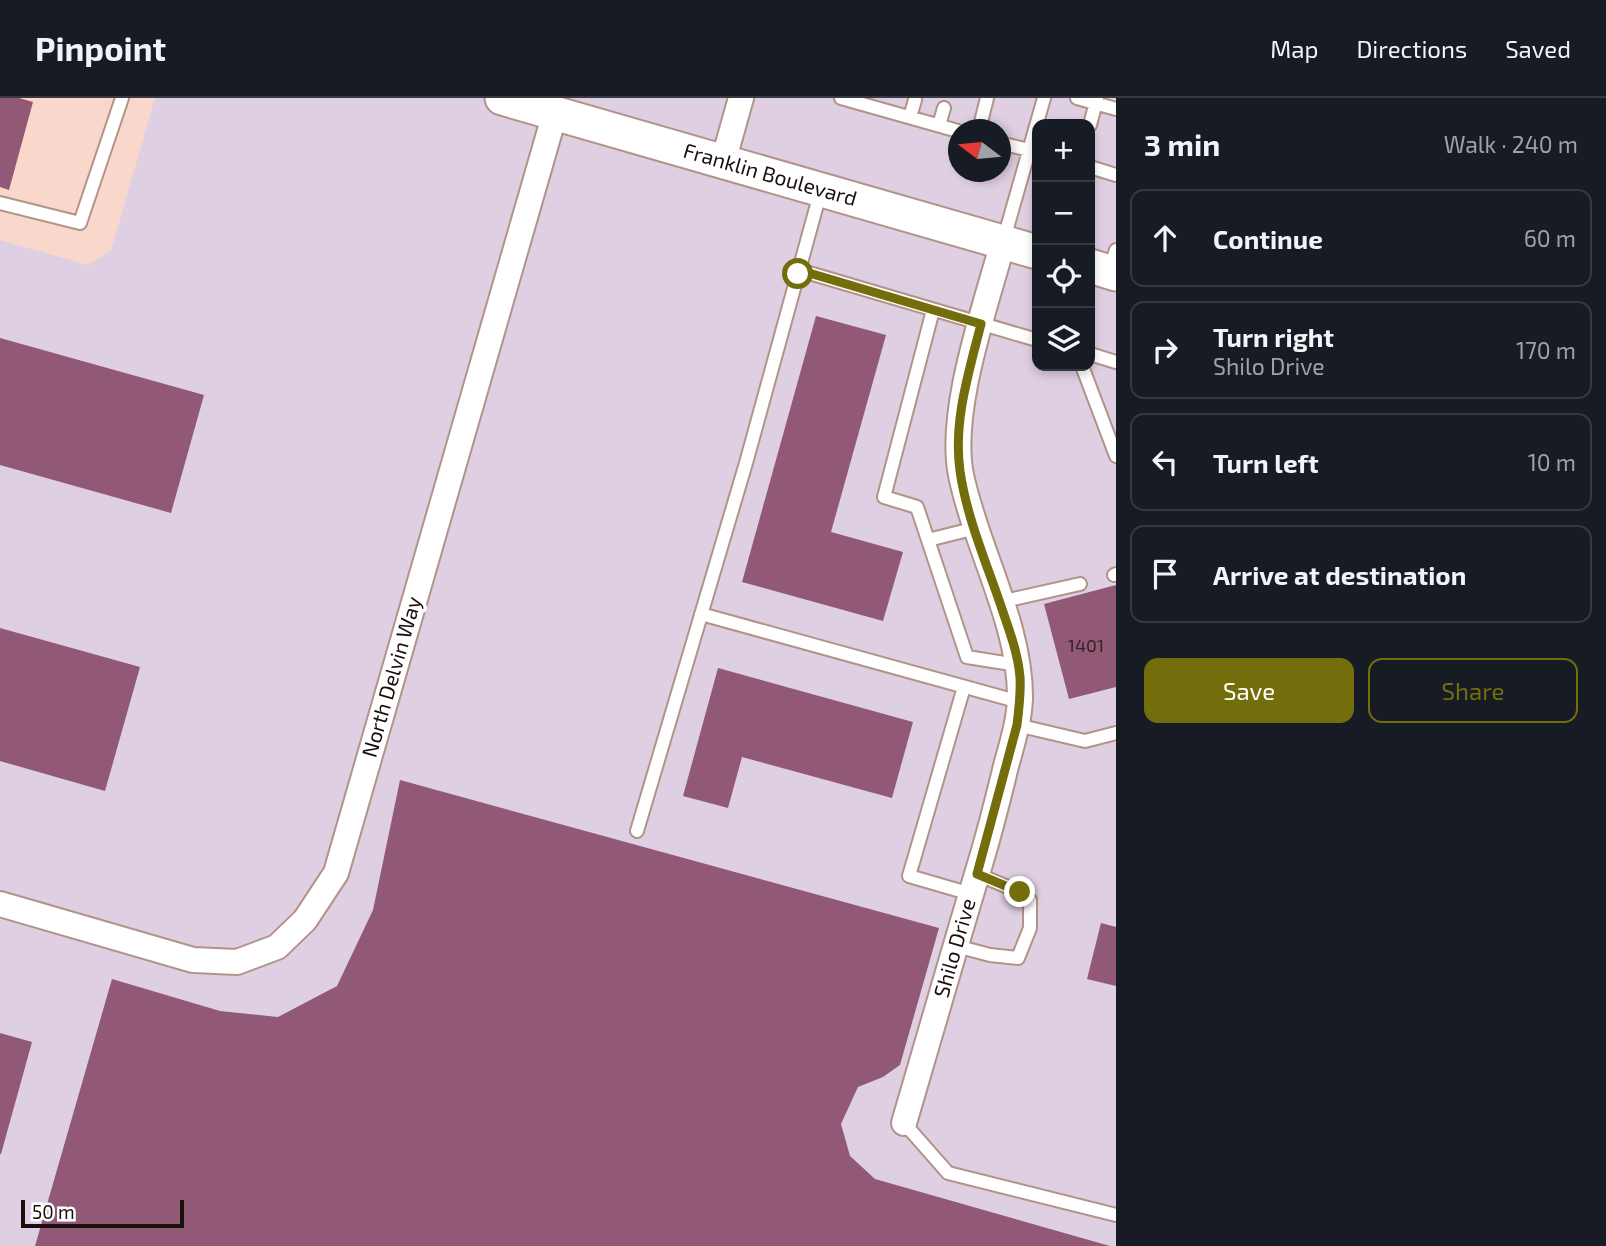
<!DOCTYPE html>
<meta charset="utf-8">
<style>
body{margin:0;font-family:"Exo 2",sans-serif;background:#20242c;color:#f1f3f6}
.controls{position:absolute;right:21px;top:21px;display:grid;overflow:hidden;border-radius:14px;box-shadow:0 4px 10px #0003}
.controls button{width:63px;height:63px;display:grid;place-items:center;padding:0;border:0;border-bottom:2px solid #363941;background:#171b24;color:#f1f3f6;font:35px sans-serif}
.compass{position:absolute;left:948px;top:21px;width:63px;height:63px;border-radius:50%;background:#171b24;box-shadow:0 4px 10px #0003;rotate:286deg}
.scale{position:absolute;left:21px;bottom:18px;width:163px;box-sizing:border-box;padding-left:7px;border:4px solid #1a0f0b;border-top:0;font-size:19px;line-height:24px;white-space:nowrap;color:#1a0f0b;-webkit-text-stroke:5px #fff;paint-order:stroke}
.stop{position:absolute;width:21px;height:21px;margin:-16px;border:5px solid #746d0b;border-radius:50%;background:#fff}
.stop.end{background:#746d0b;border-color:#fff;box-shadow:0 2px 7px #0008}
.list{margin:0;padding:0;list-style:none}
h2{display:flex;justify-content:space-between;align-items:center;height:91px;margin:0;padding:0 28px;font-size:30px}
h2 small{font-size:23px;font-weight:400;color:#9ea1a6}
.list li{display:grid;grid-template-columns:46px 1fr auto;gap:21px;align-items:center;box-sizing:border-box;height:98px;margin:0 14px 14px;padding:0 14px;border:2px solid #363941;border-radius:14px}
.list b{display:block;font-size:26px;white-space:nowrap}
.list p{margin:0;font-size:23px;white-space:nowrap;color:#9ea1a6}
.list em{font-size:23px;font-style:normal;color:#9ea1a6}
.actions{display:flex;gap:14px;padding:21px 28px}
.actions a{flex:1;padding:16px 0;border:2px solid #746d0b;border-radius:14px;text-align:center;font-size:24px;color:#746d0b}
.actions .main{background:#746d0b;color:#fff}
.icon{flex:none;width:38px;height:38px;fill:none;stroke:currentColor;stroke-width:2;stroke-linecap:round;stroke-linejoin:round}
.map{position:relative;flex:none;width:1116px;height:1148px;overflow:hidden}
header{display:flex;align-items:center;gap:42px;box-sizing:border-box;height:98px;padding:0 35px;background:#171b24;border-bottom:2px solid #363941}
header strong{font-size:33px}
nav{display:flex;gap:38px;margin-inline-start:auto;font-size:24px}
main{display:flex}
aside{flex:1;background:#171b24}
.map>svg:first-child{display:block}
.industrial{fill:#dfcfe2;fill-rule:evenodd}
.building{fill:#915976}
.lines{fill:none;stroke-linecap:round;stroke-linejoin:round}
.lane-casing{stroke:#b39387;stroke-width:16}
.street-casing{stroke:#b39387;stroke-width:28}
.secondary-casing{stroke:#b39387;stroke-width:37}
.lane{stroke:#fff;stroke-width:12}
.street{stroke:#fff;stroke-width:24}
.secondary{stroke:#fff;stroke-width:33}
.route{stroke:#746d0b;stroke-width:9}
.labels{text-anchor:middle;stroke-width:7;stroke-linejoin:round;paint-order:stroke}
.number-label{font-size:18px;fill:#382226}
.street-label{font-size:21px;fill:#1a0f0b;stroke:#fff}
</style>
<header>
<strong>Pinpoint</strong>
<nav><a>Map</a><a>Directions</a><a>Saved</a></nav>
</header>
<main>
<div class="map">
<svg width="1116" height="1148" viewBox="0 0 1116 1148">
<rect width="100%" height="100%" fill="#f9d7ca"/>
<!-- industrial -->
<path class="industrial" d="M155 0H1116V1148H0V142L88 167 111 153ZM1037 26H1090V268H1037ZM958 32H1000V74H958Z"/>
<!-- building -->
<path class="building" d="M0 0H19L33 4 9 92 0 89Z
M816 218 886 237 831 434 903 454 883 523 742 484Z
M0 240 204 297 171 415 0 367Z
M1116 487V589L1069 601 1044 506Z
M0 530 140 569 105 693 0 663Z
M718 570 913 624 892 700 742 659 728 710 683 698Z
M400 682 939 830 900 967 883 979 858 989 841 1026 850 1058 875 1081 1110 1148H35L112 881 220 913 278 919 337 888 373 812Z
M1101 825 1116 829V888L1087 881Z
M0 935 32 944 1 1056H0Z"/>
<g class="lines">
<defs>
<path id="lane" d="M841 0 958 33
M1077 0 1116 11
M910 19 915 2
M939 27 944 10
M1090 27 1097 0
M979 32 987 0
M1000 45 1037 54
M1090 69 1116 77
M0 105 80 125 122 0
M1003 144 1044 0
M799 172 1037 242
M1109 173 1116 152
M933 212 884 399 917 409 967 559 1018 567
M1090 256 1116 264
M1082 268 1116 358
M928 442 976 430
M1114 477 1116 476
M1000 504 1080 486
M701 516 1020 604
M964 589 909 778 971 796
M1017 627 1085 643 1116 635
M637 733 746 365 821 92
M956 848 990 857 1018 860 1030 830V802L1020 794 977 776
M904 1025 948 1075 1116 1117"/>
<path id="street" d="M723 64 741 0
M0 806 193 862 237 864 277 849 305 822 336 775 555 15
M904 1025C930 938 954 852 980 766 990 733 998 701 1006 668 1012 646 1019 624 1020 601 1021 526 976 450 961 377 948 313 986 207 1003 144"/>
<path id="secondary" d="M502 0 1037 154
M1090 168 1116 176"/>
</defs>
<!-- lane casing -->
<use href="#lane" class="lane-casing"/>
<!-- street casing -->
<use href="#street" class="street-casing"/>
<!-- secondary casing -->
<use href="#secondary" class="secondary-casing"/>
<!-- lane -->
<use href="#lane" class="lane"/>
<!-- street -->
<use href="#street" class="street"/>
<!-- secondary -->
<use href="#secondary" class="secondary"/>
</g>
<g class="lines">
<!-- route -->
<path class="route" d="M798 176 799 172 981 226C969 274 953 323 960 373 967 422 989 471 1004 517 1011 537 1018 557 1020 579 1021 595 1019 611 1017 627L977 776 1020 794"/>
</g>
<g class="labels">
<!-- number labels -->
<g class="number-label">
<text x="1086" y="554">1401</text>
</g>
<!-- street labels -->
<g class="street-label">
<text transform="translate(770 77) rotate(16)" y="7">Franklin Boulevard</text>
<text transform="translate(392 579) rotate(-74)" y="7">North Delvin Way</text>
<text transform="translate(955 850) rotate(-74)" y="7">Shilo Drive</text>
</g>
</g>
</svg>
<div class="controls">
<button>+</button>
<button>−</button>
<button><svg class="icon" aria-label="locate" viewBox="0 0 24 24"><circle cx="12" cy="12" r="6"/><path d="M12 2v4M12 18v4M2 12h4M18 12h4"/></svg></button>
<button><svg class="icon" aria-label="layers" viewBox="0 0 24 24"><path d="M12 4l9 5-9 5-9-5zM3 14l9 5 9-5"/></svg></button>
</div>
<svg class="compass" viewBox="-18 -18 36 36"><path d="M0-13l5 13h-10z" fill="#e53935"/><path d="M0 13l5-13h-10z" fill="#9ea1a6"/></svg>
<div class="scale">50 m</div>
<div class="stop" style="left:798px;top:176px"></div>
<div class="stop end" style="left:1020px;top:794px"></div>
</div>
<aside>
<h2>3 min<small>Walk · 240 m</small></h2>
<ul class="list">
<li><svg class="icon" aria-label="ahead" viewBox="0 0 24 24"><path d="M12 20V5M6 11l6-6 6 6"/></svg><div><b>Continue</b></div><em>60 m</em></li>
<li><svg class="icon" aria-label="right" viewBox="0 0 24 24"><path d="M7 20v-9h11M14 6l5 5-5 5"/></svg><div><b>Turn right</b><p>Shilo Drive</p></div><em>170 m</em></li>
<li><svg class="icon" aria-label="left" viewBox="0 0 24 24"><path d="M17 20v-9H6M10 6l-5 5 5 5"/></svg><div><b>Turn left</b></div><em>10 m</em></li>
<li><svg class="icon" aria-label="arrive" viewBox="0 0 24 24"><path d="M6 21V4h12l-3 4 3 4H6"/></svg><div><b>Arrive at destination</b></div></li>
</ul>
<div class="actions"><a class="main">Save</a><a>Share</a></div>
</aside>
</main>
